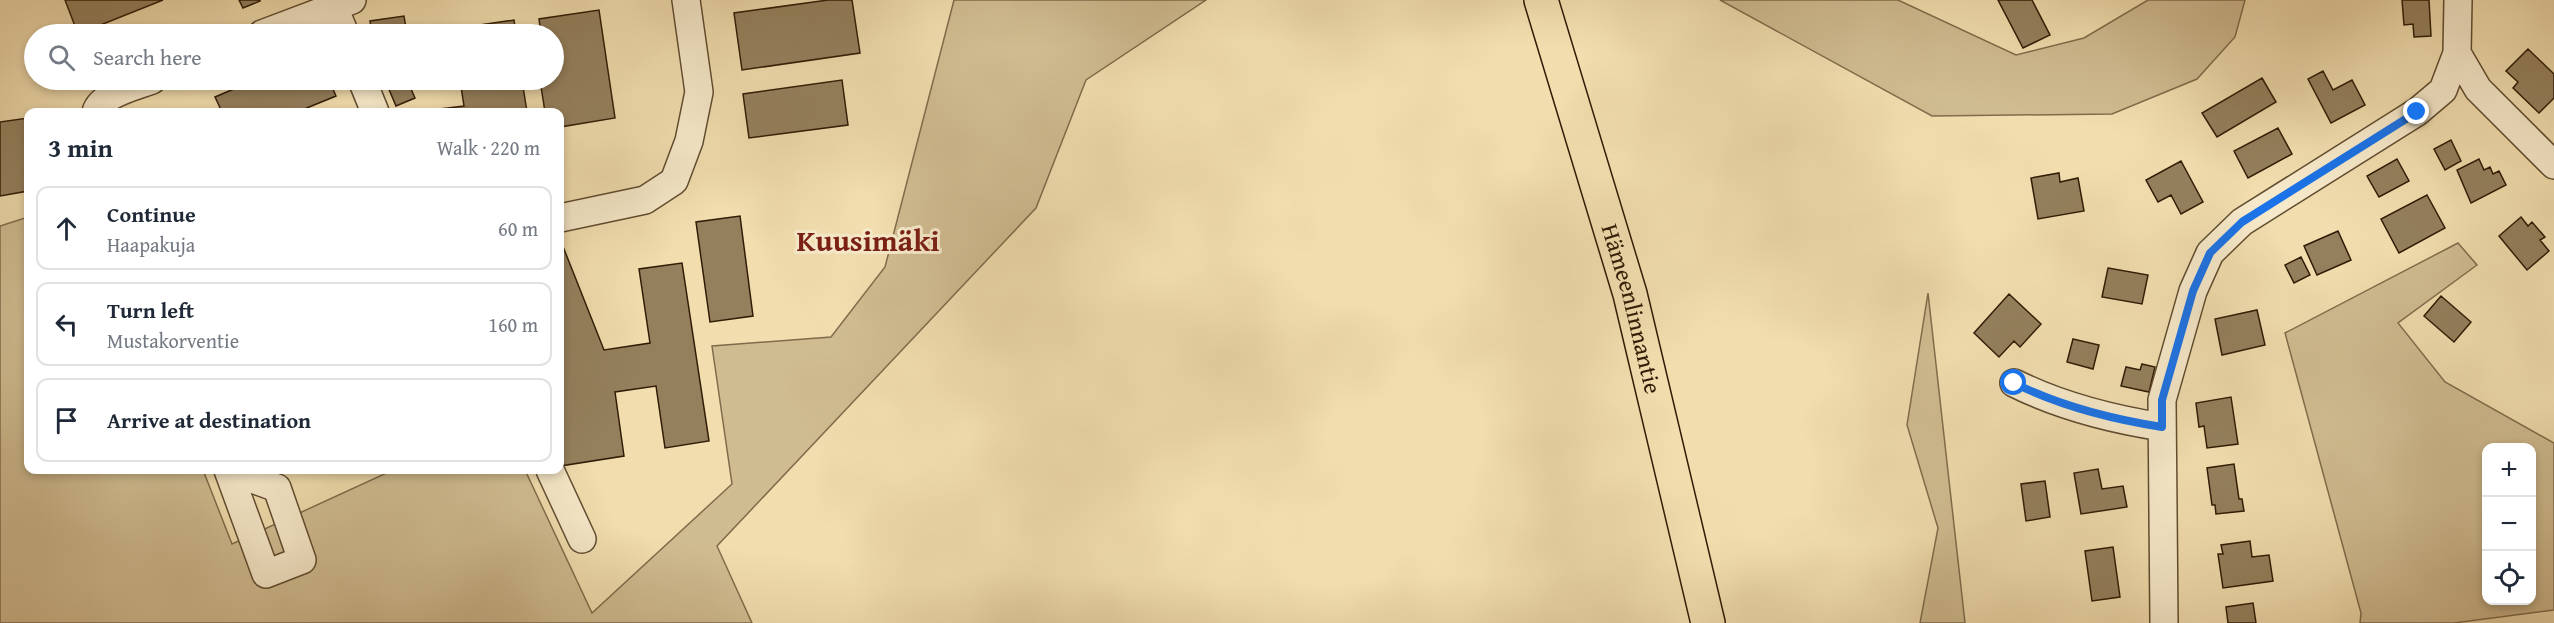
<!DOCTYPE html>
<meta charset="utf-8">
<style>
body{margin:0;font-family:"Gentium Book Plus",serif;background:#f6f6f7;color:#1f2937}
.controls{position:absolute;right:18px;bottom:18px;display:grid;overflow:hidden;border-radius:12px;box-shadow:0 3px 9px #0003}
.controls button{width:54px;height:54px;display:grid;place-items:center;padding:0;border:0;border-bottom:2px solid #e0e1e3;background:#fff;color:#1f2937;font:30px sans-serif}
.stop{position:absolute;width:18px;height:18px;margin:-14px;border:4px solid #1a73e8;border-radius:50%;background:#fff}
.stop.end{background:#1a73e8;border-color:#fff;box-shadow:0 2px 6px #0008}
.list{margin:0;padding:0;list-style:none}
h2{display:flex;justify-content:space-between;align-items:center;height:78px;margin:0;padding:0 24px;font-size:26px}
h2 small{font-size:20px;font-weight:400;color:#747a83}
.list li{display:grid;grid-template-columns:39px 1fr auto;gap:18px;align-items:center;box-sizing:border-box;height:84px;margin:0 12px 12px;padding:0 12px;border:2px solid #e0e1e3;border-radius:12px}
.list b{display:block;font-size:22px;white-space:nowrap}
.list p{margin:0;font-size:20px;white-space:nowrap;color:#747a83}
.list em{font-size:20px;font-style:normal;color:#747a83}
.icon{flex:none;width:33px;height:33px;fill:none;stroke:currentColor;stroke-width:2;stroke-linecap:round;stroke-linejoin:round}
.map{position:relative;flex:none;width:2554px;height:623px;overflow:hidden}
.search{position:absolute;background:#fff;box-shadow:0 3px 9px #0003;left:24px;top:24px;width:540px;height:66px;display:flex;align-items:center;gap:15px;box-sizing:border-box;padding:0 21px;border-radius:33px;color:#747a83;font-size:22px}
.panel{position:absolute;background:#fff;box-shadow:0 3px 9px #0003;left:24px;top:108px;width:540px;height:366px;border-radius:12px}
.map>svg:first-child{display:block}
.green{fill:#d0bc91;stroke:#806c4c;stroke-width:1.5;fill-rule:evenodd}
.building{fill:#94805d;stroke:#2f1c06;stroke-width:1.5}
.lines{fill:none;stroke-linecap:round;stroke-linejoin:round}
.minor-casing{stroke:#604c30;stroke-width:30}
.major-casing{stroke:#2f1c06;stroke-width:36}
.minor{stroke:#f6e9ca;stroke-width:27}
.major{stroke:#f1ddae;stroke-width:33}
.route{stroke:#1a73e8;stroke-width:8}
.labels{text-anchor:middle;stroke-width:6;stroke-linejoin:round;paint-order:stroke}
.street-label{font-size:24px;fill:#2f1c06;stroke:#f6e9ca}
.district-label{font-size:30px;font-weight:bold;fill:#7a1f14;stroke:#f6e9ca}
</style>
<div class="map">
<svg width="2554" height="623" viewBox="0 0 2554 623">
<rect width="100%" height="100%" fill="#f1ddae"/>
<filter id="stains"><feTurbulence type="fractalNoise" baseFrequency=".00333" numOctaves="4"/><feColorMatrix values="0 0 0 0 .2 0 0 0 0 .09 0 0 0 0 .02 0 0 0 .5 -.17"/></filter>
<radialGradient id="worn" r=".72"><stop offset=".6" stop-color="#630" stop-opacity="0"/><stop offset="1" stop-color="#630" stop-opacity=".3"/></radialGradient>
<!-- green -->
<path class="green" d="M954 0H1206L1086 80 1036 208 717 546 752 623H0V226L28 217V470H203L232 544 393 470H525L592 613 732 484 712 346 831 337 885 267Z
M1720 0H1898L2016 55 2084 38 2148 0H2245L2235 37 2197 79 2112 114 1932 116Z
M2458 243 2477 265 2398 323 2445 382 2554 443V610L2454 623H2360L2361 613 2285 333ZM2486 448H2532V600H2486Z
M1928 293 1965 623H1920L1938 528 1907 425Z"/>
<!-- building -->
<path class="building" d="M65 0H163L78 34Z
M239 0H260V1L243 8Z
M828 0H852L860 53 742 70 734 13Z
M1998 0H2032L2050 35 2023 48Z
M2402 0H2429L2431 36 2414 37 2413 24 2404 25Z
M599 10 615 118 560 127V112H545L540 80H554V34H541L539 19Z
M404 16 407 34H372L370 21Z
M514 20 516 34H454L453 29Z
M2528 49 2554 74V98L2539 113 2513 88 2518 82 2506 71Z
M2323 71 2333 90 2352 80 2365 105 2331 123 2308 79Z
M2262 78 2276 102 2217 137 2202 113Z
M255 80H329L336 96 297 112H222L215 97Z
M385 80H407L415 98 396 106Z
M460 80H522L527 112H415L464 106Z
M842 80 848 125 749 138 743 94Z
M28 118V191L0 196V122Z
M2278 128 2292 154 2248 178 2234 151Z
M2451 140 2461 161 2445 170 2434 149Z
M2397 159 2409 181 2379 197 2367 176Z
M2479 159 2484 170 2490 167 2493 174 2499 171 2506 185 2471 203 2457 170Z
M2181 161 2203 202 2181 214 2171 195 2158 202 2146 180Z
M2059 173 2060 182 2078 178 2084 211 2038 219 2031 178Z
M2427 195 2445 228 2399 253 2381 219Z
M740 216 753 316 710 322 696 222Z
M2521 217 2528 226 2532 222 2545 237 2540 240 2549 251 2527 270 2499 236Z
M2338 231 2351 260 2317 275 2304 246Z
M560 239 604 350 650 343 639 269 682 263 709 441 665 448 656 386 615 392 624 456 560 466Z
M2301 257 2310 275 2294 283 2285 265Z
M2108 268 2148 275 2142 304 2102 297Z
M2009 294 2041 324 2020 347 2014 341 1999 357 1974 333Z
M2441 296 2471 322 2454 342 2424 316Z
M2257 310 2265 345 2222 355 2215 319Z
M2073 339 2099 345 2093 369 2067 362Z
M2142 364 2155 367 2149 392 2121 386 2126 367 2140 370Z
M2231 397 2238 444 2207 448 2204 426 2199 427 2196 403Z
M2234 464 2239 499H2242L2244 511 2216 514 2215 505H2212L2207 468Z
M2098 469 2102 489 2123 486 2127 507 2081 514 2074 473Z
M2045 481 2050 517 2026 521 2021 484Z
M2250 541 2252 557 2269 555 2273 581 2223 588 2218 554H2223L2221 545Z
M2113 547 2120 597 2092 601 2085 551Z
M2253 603 2256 623H2228L2226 607Z"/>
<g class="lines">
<defs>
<path id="minor" d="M2458 0 2457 53 2478 89 2554 165
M333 5 345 34
M262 34 352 0
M362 80 375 112
M96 112C101 94 136 86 152 80
M560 218 645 200 674 181 689 141 699 92 686 0
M2014 383C2060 406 2111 419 2162 427
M228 470 277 488 302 560 266 574Z
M550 470 582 539
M2164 623 2162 400 2193 291 2210 253 2242 222 2417 112 2443 90 2457 53"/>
<g id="major">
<path id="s1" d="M1541 0 1630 294 1708 623"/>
</g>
</defs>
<!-- minor casing -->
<use href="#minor" class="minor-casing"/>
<!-- major casing -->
<use href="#major" class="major-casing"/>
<!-- minor -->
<use href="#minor" class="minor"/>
<!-- major -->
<use href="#major" class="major"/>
</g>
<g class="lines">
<!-- route -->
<path class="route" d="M2014 383C2060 406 2111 419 2162 427V400L2193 291 2210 253 2242 222 2417 112"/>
</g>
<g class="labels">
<!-- street labels -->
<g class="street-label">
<text dy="8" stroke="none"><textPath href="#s1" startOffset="322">Hämeenlinnantie</textPath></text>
</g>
<!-- district labels -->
<g class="district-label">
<text x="868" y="251">Kuusimäki</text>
</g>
</g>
<rect width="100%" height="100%" filter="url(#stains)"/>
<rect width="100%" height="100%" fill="url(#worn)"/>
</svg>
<div class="controls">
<button>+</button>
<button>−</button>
<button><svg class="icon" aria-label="locate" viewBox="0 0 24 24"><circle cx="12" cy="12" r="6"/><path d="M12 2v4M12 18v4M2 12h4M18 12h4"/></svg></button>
</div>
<div class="stop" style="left:2014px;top:383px"></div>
<div class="stop end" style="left:2417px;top:112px"></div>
<div class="search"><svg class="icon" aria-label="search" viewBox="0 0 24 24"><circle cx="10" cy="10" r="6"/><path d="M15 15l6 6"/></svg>Search here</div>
<section class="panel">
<h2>3 min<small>Walk · 220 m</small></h2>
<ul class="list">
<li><svg class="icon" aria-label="ahead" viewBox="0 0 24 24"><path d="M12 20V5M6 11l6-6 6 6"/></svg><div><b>Continue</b><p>Haapakuja</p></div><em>60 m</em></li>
<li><svg class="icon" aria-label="left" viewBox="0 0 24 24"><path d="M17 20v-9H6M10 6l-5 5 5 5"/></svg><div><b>Turn left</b><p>Mustakorventie</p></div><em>160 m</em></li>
<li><svg class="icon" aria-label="arrive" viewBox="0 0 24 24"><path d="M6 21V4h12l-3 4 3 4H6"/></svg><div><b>Arrive at destination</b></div></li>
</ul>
</section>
</div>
